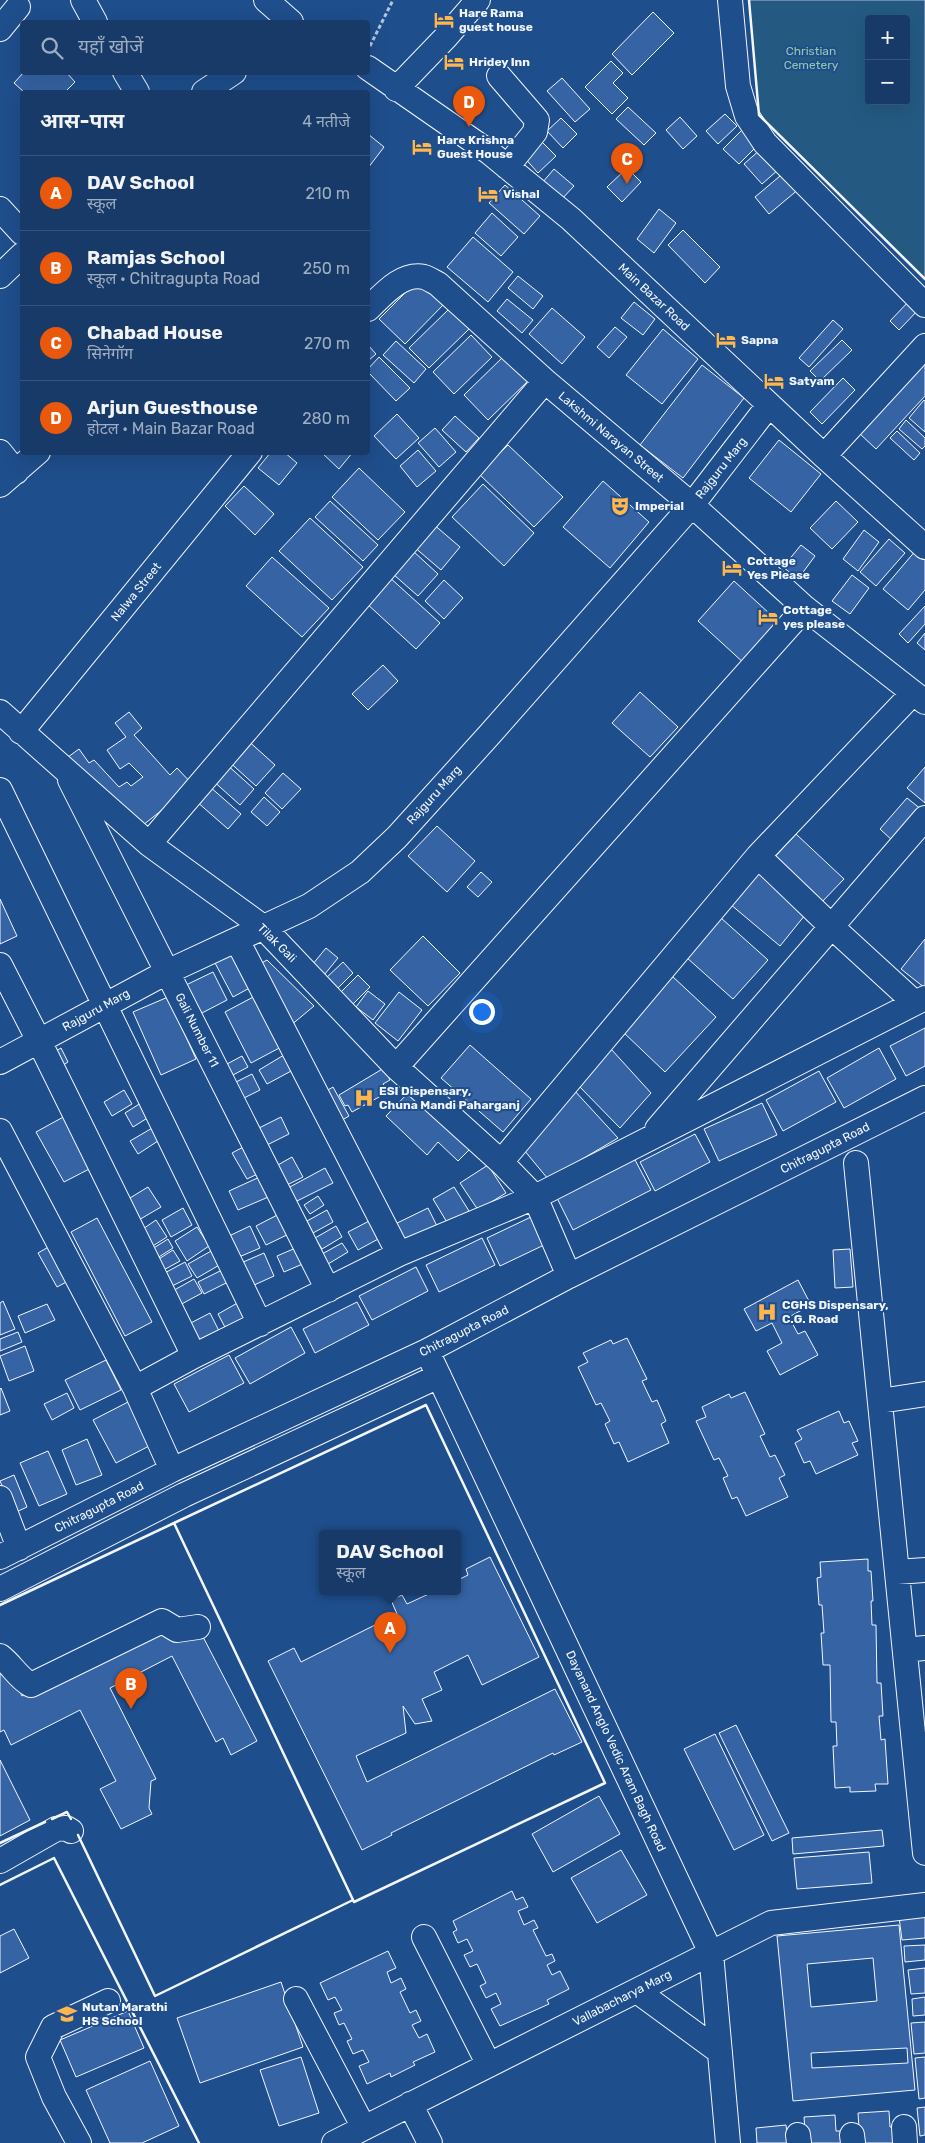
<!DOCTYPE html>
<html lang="hi">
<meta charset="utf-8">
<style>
body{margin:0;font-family:Rubik,"Noto Sans Devanagari",sans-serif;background:#244571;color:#f1f3f6}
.controls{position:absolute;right:15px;top:15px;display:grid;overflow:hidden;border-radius:5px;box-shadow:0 5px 20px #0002}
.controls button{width:45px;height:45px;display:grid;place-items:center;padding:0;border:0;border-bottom:1px solid #36547d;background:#173a69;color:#f1f3f6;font:25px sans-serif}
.you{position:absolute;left:481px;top:1011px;width:18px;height:18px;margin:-12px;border:4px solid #fff;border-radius:50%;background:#1a73e8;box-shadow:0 0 0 8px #1a73e833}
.badge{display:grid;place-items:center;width:32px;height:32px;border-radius:50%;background:#ea580c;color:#fff;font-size:16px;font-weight:700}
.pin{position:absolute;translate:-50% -41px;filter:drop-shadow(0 1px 2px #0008)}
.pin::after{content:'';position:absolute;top:26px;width:18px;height:15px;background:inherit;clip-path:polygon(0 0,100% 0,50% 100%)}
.popup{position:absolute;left:319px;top:1530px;width:142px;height:65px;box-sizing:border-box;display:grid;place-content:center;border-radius:5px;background:#173a69;filter:drop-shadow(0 1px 4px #0005);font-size:16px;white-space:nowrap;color:#9eadc0}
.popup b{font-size:19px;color:#f1f3f6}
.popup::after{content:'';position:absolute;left:50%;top:100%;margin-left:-10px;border:10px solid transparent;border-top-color:#173a69}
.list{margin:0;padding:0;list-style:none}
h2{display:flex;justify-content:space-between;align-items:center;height:65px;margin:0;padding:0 20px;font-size:21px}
h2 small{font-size:16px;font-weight:400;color:#9eadc0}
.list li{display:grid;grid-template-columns:32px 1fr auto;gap:15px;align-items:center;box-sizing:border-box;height:75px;padding:0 20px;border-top:1px solid #36547d}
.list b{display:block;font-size:19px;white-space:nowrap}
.list p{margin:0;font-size:16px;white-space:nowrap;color:#9eadc0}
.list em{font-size:16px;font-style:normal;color:#9eadc0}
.icon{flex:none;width:28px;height:28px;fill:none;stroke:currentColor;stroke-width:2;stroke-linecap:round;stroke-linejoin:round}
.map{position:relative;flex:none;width:925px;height:2143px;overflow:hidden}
.search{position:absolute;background:#173a69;box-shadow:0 5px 20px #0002;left:20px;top:20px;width:350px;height:55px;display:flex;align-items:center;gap:12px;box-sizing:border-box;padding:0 18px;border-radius:5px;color:#9eadc0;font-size:19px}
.panel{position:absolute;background:#173a69;box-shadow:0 5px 20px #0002;left:20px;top:90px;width:350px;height:365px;border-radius:5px}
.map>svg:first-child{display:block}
.green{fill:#245a82;stroke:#a8bbd7;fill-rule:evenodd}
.building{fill:#3563a3;stroke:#f2f6ff;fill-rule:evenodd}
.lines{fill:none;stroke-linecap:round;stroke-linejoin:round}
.minor-casing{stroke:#f2f6ff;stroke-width:26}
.path{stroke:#b3c4dc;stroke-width:3;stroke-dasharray:4 2.5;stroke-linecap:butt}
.minor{stroke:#1f4e8c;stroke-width:24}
.wall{stroke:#f2f6ff;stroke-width:2.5}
.labels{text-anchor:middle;stroke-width:4;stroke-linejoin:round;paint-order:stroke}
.poi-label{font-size:12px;font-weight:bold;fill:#f2f6ff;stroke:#1f4e8c;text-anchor:start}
.park-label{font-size:12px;fill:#97c8a6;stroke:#1f4e8c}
.street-label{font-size:12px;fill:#f2f6ff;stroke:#1f4e8c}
</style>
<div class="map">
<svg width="925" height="2143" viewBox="0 0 925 2143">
<rect width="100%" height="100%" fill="#1f4e8c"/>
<!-- green -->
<path class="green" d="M749 0H925V279L759 115ZM869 19H906V101H869Z"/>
<!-- building -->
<path class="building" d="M653 12 674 33 632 75 612 54Z
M611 61 623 73 613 83 628 98 612 114 585 87Z
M24 72H66L75 82 65 92H24L14 83Z
M562 78 590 109 575 122 547 91Z
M628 107 656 133 644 145 616 119Z
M725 114 737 126 718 144 706 131Z
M680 117 697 136 683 149 666 130Z
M561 118 577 134 563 148 547 131Z
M743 129 758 145 739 164 723 149Z
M368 134 384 147 368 168Z
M540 140 556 156 538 173 523 156Z
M761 149 779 169 762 184 744 164Z
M627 168 641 182 622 202 607 187Z
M554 169 574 186 561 200 542 183Z
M786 171 800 188 769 214 755 197Z
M505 185 540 216 524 234 489 203Z
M659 209 676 223 654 253 637 239Z
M492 213 518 237 501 256 475 233Z
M683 230 720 267 705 283 668 245Z
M473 237 513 272 488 302 447 267Z
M518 276 543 296 533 309 508 288Z
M420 278 445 303 405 344 379 319Z
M507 299 533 320 522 333 497 311Z
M911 299 920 308 899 330 890 321Z
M634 302 655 319 643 335 621 318Z
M552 308 585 337 562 364 529 334Z
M449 309 469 329 429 368 409 348Z
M833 320 843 329 809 367 799 358Z
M615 327 627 337 609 358 597 347Z
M663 329 698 359 662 404 626 375Z
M471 335 492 357 454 394 433 372Z
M842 340 852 350 820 381 810 371Z
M396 341 426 369 414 383 383 355Z
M368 345 376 354 368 361Z
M505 355 529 380 488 420 464 395Z
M379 357 410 388 396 401 368 372V369Z
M925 361V396L876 449 859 433Z
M702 365 744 398 683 478 640 445Z
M843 378 855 390 822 424 810 412Z
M924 400 925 401V432L909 418Z
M397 414 419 438 396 459 374 436Z
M455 416 479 438 466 452 442 430Z
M906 420 925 438V446L922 449 899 429Z
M435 428 456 452 439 467 418 443Z
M897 431 920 453 914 460 890 438Z
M779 440 821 474 791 512 749 478Z
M508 445 563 497 534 527 479 474Z
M418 450 436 471 417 487 400 466Z
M271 452H284L297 463 279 485 258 468Z
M321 452H353L339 469Z
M359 468 405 512 378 540 332 497Z
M603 481 649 522 610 568 563 527Z
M483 484 534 533 504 566 452 517Z
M244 486 274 514 255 535 225 506Z
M330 501 378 545 363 561 315 517Z
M836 501 858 522 832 549 810 528Z
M310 518 363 567 332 600 279 551Z
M432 523 460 547 441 570 413 546Z
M864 530 879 542 858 571 843 559Z
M889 539 905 553 876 586 860 572Z
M801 545 815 556 798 579 783 567Z
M917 549 925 556V590L908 610 883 589Z
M413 551 438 574 418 596 393 574Z
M272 557 329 608 302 637 246 586Z
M852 575 869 588 850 614 832 601Z
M388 576 440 623 416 649 365 602Z
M444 580 463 598 444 619 425 601Z
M734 581 782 625 746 665 698 621Z
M925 606V624L908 643 899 634Z
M925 633V650L917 643Z
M383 665 398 681 368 710 352 694Z
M640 692 678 727 650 757 612 723Z
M129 712 142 728 134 735 170 775 177 768 193 785 137 830 64 760 79 749 89 763 94 760 119 787 127 782 131 786 143 777 129 763 120 769 107 750 126 737 115 723Z
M244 737 275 765 256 786 225 758Z
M225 763 254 789 240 805 211 779Z
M925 767V803L907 788Z
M283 773 301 789 282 809 265 793Z
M209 786 241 814 228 829 196 801Z
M264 797 280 812 267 826 251 812Z
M907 798 922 810 894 842 880 829Z
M437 826 475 861 447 892 408 856Z
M796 834 844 879 819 905 772 860Z
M760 868 809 910 780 946 730 904Z
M481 872 492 882 478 897 467 887Z
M0 899 17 936 0 944Z
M721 918 768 960 733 999 686 957Z
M423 936 460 973 428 1006 390 970Z
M925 939V988L901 969Z
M326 948 338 958 320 980 308 970Z
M235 949 255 985 233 997 214 961Z
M267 960 314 1006 290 1026 256 966Z
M343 962 353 973 335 991 324 980Z
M213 972 227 1000 200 1014 186 985Z
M358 975 370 987 353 1004 341 992Z
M672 976 716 1017 665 1072 622 1031Z
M368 991 385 1004 373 1020 356 1007Z
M399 992 422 1010 398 1041 375 1023Z
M257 995 283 1046 251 1063 225 1012Z
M168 997 196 1059 161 1075 133 1012Z
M925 1028V1066L906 1076 890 1046Z
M470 1045 531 1099 503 1132 441 1078Z
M61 1048 68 1062 57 1069 49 1055Z
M879 1048 896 1079 844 1108 827 1078Z
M611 1049 651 1093 620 1128 577 1084Z
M284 1055 293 1070 267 1084 259 1070Z
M242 1056 248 1067 233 1075 227 1064Z
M384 1068 390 1080 383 1084 388 1092 352 1112 348 1105 345 1106 339 1095Z
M819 1071 836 1102 783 1131 766 1100Z
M252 1074 260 1090 244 1098 236 1082Z
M333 1087 349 1116 339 1122 323 1093Z
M573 1089 618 1138 548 1179 524 1150Z
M124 1090 132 1104 112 1116 104 1102Z
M409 1092 470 1149 458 1161 438 1142 427 1155 386 1116Z
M141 1103 149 1117 133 1127 125 1113Z
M762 1103 777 1135 719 1161 704 1129Z
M67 1115 95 1166 64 1182 36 1132Z
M281 1117 289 1134 265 1146 257 1129Z
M154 1127 161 1139 138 1154 130 1141Z
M695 1134 710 1162 655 1191 640 1162Z
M249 1144 264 1171 247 1179 232 1153Z
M292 1157 303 1177 287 1185 276 1166Z
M634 1158 651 1190 573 1230 557 1198Z
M488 1165 506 1193 478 1210 460 1183Z
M325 1168 333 1183 295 1202 288 1188Z
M264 1175 273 1195 238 1210 229 1191Z
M148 1187 161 1207 137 1221 125 1201Z
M454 1187 469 1211 448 1224 433 1199Z
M318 1196 324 1205 310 1214 304 1205Z
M183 1208 192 1225 171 1237 162 1220Z
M428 1208 438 1228 401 1246 391 1226Z
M327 1210 333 1222 313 1233 307 1221Z
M283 1212 293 1232 266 1245 256 1226Z
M531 1217 544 1245 500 1266 487 1238Z
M97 1218 152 1322 125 1336 71 1232Z
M156 1220 167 1237 148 1249 137 1233Z
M371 1220 380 1238 358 1250 348 1232Z
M250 1226 260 1248 239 1257 229 1236Z
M336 1226 342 1237 322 1249 315 1238Z
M197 1227 209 1246 187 1261 175 1241Z
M482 1238 495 1265 439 1292 426 1265Z
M168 1239 173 1248 154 1260 149 1251Z
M342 1243 348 1252 328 1264 322 1254Z
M52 1245 72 1279 57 1287 38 1253Z
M298 1247 305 1263 284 1272 277 1256Z
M850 1249 853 1287 835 1288 833 1250Z
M173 1250 180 1261 160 1272 154 1262Z
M213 1250 221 1264 197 1278 188 1264Z
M264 1253 274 1276 252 1286 241 1263Z
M185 1262 192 1276 168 1288 161 1275Z
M416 1267 428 1291 372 1320 359 1296Z
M226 1268 232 1280 204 1294 198 1282Z
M194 1279 202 1293 176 1307 169 1293Z
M798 1280 811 1305 789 1317 798 1334 805 1331 818 1355 780 1375 767 1351 782 1343 772 1323 756 1331 744 1309Z
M3 1301 15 1329 0 1335V1303Z
M241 1301 251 1318 227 1331 218 1314Z
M357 1302 369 1325 315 1353 303 1329Z
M47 1304 55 1320 25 1333 18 1316Z
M210 1313 220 1333 196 1346 185 1326Z
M291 1327 305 1353 250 1384 235 1358Z
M18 1332 22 1342 0 1351V1339Z
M627 1338 647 1379 642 1381 652 1402 657 1400 666 1421 661 1424 669 1443 628 1462 619 1442 614 1444 605 1424 610 1421 601 1403 596 1405 578 1367 588 1362 583 1353 611 1340 613 1344Z
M25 1346 34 1371 9 1381 0 1356Z
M229 1355 244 1383 189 1412 174 1384Z
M106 1360 121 1390 80 1410 65 1380Z
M1 1388 10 1411 0 1415V1389Z
M745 1392 765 1434 760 1436 770 1457 775 1455 785 1475 779 1478 788 1497 746 1516 737 1497 732 1499 723 1478 728 1476 719 1458 714 1460 696 1421 706 1417 702 1407 729 1394 731 1398Z
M67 1393 74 1408 52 1420 44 1404Z
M130 1401 153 1444 116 1463 93 1420Z
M839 1411 844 1423 849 1421 858 1441 852 1443 858 1455 816 1474 810 1461 804 1463 795 1443 802 1439 797 1430Z
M87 1439 102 1475 76 1485 62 1450Z
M48 1451 67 1494 39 1506 20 1463Z
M14 1475 27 1507 14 1513 0 1481Z
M490 1557 539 1657 482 1685 468 1655 434 1672 442 1690 422 1699 432 1721 415 1724 403 1706 406 1733 356 1756 367 1782 555 1689 582 1742 554 1755 553 1753 391 1833 392 1835 362 1850 268 1661 294 1648 301 1662 397 1614 391 1600 402 1595 407 1604 433 1592H458V1580L468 1575 466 1569Z
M868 1559V1571H871L873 1601H871L872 1625H876L877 1683H881L883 1716H879L881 1740 885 1739 888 1784H875L876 1791 850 1792V1787L835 1788 833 1746H837L836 1722H831L830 1665H823L821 1633H824L822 1605H819L817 1578 821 1577 820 1562Z
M158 1626 201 1633 257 1741 231 1755 223 1738 216 1742 172 1656 110 1688 156 1779 151 1781 149 1808 152 1814 121 1829 100 1789 116 1781 80 1710 11 1745 4 1730 0 1732V1673L8 1669 22 1696Z
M736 1725 789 1833 772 1841 719 1733Z
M715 1734 764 1835 734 1850 684 1749Z
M0 1760 30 1820 0 1836Z
M599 1796 620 1834 553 1872 532 1834Z
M882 1830 884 1846 793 1854 792 1838Z
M621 1850 647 1895 597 1923 571 1878Z
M869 1852 872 1883 797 1889 794 1858Z
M512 1891 516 1900 523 1897 528 1907 518 1911 524 1925 534 1920 538 1928 533 1930 546 1956 552 1954 555 1961 547 1965 552 1975 560 1971 569 1989 547 2000 549 2004 500 2026 491 2009 501 2004 496 1993 486 1998 480 1986 486 1983 477 1964 470 1967 464 1955 473 1951 467 1939 458 1943 453 1932 457 1930 453 1921Z
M925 1915V1938L902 1940 899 1917Z
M899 1925 915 2090 793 2101 777 1936ZM873 1958 877 2001 811 2007 807 1964ZM907 2048 908 2063 812 2068 811 2053Z
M14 1929 29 1958 0 1973V1936Z
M925 1945V1960L905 1962 904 1946Z
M388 1951 396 1968 387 1972 391 1983 401 1978 406 1989 400 1992 410 2013 416 2010 421 2021 412 2025 419 2038 427 2034 435 2052 413 2062 415 2065 391 2077 390 2073 367 2084 359 2066 369 2062 363 2050 353 2054 347 2041 352 2039 344 2023 339 2025 334 2013 342 2010 335 1997 328 2000 320 1983Z
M925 1968V1993L911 1994 908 1970Z
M281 1982 303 2047 200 2083 177 2018Z
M925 1997V2015L913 2016 912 1999Z
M128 2011 144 2048 76 2077 60 2040Z
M925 2022V2053L914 2054 911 2023Z
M301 2057 319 2113 279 2126 260 2070Z
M925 2057V2098L919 2099 915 2058Z
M150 2061 179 2126 142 2143H110L86 2090Z
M925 2107V2135L920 2136 917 2108Z
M889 2111 890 2127H897L898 2143H860L858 2113Z
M835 2115 836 2131H843L845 2143H806L804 2117Z
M786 2125 788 2142 795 2143H757L756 2128Z"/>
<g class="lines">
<defs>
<path id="minor" d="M83 0 95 22
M266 0 291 22
M730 0 738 86 747 116 765 143 925 305
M0 29 18 7
M368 68 489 152 571 219 824 456 925 547
M125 72 137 92
M499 76 537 120 535 132 507 167
M396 89 446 37 478 0
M204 92 234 72
M0 209 22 233
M0 276 22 255
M368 309C382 296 401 272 424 277 428 278 434 282 438 284L545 381 692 505 805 608 925 702
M0 452 16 472
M824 456 925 346
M0 485 38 452
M0 712 149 844 263 927 396 1067 501 1162 535 1197 569 1276
M21 732 250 452
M70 780 328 1290
M0 790 260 1324
M149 844 545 381
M758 856 832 927 915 1003
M237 940 399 1254
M0 965 39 1041 194 1356
M0 1062 167 972 309 906 360 872 397 837 490 734 692 505 769 405
M396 1067 805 608
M657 1129 925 818
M0 1131 135 1388 172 1470
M501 1162 758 856 913 693
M856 1163 925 1853
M427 1351 711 1953 728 2143
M135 1388 194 1356 399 1254 535 1197 925 998
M880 1401 925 1394
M0 1498 19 1548
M0 1557 172 1470 427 1351 569 1276 925 1098
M897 1572 925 1570
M0 1589 184 1495 439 1376
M905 1650 925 1648
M0 1656C12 1665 18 1678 31 1685L162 1621 177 1630 198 1627
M0 1861 56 1829 66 1828 71 1831
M424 1937 489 2065
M637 1991 720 2052
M296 1999 364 2128
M410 2104 430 2143
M904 2127 905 2143
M798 2135 799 2143
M852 2135 853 2143
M79 2143 54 2097 38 2057 53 2027 108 2001
M334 2143 771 1923 925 1905"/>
</defs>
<!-- minor casing -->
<use href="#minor" class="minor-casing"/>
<!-- path -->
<path class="path" d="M370 46 393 0"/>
<!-- minor -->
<use href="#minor" class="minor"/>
<!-- wall -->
<path class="wall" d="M749 0 759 115 925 279
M426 1405 605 1783 354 1902 174 1523Z
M0 1605 174 1523
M52 1819 67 1812 71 1819
M78 1835 155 1996 353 1900
M0 1843 45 1822
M0 1885 54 1858 199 2143"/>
</g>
<!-- icons -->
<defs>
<symbol id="hotel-bare" viewBox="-9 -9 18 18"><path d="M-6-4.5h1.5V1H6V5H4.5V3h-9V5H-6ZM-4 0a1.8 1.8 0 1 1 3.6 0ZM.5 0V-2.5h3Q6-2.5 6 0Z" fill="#ffb74d" stroke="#1f4e8c" stroke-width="2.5" paint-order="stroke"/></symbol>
<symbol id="theatre-bare" viewBox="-9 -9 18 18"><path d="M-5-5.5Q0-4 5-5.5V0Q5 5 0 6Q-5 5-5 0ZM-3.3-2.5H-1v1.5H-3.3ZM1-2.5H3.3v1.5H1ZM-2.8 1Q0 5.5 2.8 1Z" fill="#ffb74d" stroke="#1f4e8c" stroke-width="2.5" paint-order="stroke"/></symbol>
<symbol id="hospital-bare" viewBox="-9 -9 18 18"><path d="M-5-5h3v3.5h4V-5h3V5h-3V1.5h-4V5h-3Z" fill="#ffb74d" stroke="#1f4e8c" stroke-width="2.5" paint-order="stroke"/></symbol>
<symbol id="school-bare" viewBox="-9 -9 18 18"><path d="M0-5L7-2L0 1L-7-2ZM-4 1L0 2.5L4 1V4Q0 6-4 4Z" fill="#ffb74d" stroke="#1f4e8c" stroke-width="2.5" paint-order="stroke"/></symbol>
</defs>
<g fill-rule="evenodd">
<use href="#hotel-bare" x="430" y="6" width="28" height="28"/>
<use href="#hotel-bare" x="440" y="48" width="28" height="28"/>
<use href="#hotel-bare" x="408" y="133" width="28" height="28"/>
<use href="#hotel-bare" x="474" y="180" width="28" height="28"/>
<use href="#hotel-bare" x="712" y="326" width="28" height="28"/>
<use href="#hotel-bare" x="760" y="367" width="28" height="28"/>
<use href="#theatre-bare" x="606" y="492" width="28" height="28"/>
<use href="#hotel-bare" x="718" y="554" width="28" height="28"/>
<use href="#hotel-bare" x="754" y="603" width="28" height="28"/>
<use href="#hospital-bare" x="350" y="1084" width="28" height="28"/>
<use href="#hospital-bare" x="753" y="1298" width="28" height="28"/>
<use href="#school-bare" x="53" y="2000" width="28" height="28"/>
</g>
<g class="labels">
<!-- poi labels -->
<g class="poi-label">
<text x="459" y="17">Hare Rama<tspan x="459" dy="14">guest house</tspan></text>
<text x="469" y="66">Hridey Inn</text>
<text x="437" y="144">Hare Krishna<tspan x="437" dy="14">Guest House</tspan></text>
<text x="503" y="198">Vishal</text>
<text x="741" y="344">Sapna</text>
<text x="789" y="385">Satyam</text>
<text x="635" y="510">Imperial</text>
<text x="747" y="565">Cottage<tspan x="747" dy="14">Yes Please</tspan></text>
<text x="783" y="614">Cottage<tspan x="783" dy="14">yes please</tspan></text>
<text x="379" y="1095">ESI Dispensary,<tspan x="379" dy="14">Chuna Mandi Paharganj</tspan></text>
<text x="782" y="1309">CGHS Dispensary,<tspan x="782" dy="14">C.G. Road</tspan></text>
<text x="82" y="2011">Nutan Marathi<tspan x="82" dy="14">HS School</tspan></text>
</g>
<!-- park labels -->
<g class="park-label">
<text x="811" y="55">Christian<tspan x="811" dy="14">Cemetery</tspan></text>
</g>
<!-- street labels -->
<g class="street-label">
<text transform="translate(654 297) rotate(43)" y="4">Main Bazar Road</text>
<text transform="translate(611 437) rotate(40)" y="4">Lakshmi Narayan Street</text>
<text transform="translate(721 468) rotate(-52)" y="4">Rajguru Marg</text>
<text transform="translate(136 592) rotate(-51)" y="4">Nalwa Street</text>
<text transform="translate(434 795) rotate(-48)" y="4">Rajguru Marg</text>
<text transform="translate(277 943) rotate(45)" y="4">Tilak Gali</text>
<text transform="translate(96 1010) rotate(-29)" y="4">Rajguru Marg</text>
<text transform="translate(197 1030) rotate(63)" y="4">Gali Number 11</text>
<text transform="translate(825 1148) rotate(-27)" y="4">Chitragupta Road</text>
<text transform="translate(464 1331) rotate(-27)" y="4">Chitragupta Road</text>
<text transform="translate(99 1507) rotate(-27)" y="4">Chitragupta Road</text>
<text transform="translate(616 1751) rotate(65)" y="4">Dayanand Anglo Vedic Aram Bagh Road</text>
<text transform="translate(622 1998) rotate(-27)" y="4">Vallabacharya Marg</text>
</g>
</g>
</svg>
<div class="controls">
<button>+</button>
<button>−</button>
</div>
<div class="you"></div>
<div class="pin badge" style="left:390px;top:1653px">A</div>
<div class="popup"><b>DAV School</b>स्कूल</div>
<div class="pin badge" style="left:131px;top:1709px">B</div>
<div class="pin badge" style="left:627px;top:184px">C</div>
<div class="pin badge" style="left:469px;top:127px">D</div>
<div class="search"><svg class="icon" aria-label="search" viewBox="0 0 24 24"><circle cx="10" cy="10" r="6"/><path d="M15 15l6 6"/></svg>यहाँ खोजें</div>
<section class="panel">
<h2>आस-पास<small>4 नतीजे</small></h2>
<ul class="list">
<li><span class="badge">A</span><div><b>DAV School</b><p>स्कूल</p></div><em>210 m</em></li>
<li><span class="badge">B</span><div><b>Ramjas School</b><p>स्कूल · Chitragupta Road</p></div><em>250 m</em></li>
<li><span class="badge">C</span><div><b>Chabad House</b><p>सिनेगॉग</p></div><em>270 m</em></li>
<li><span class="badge">D</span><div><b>Arjun Guesthouse</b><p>होटल · Main Bazar Road</p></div><em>280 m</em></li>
</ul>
</section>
</div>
